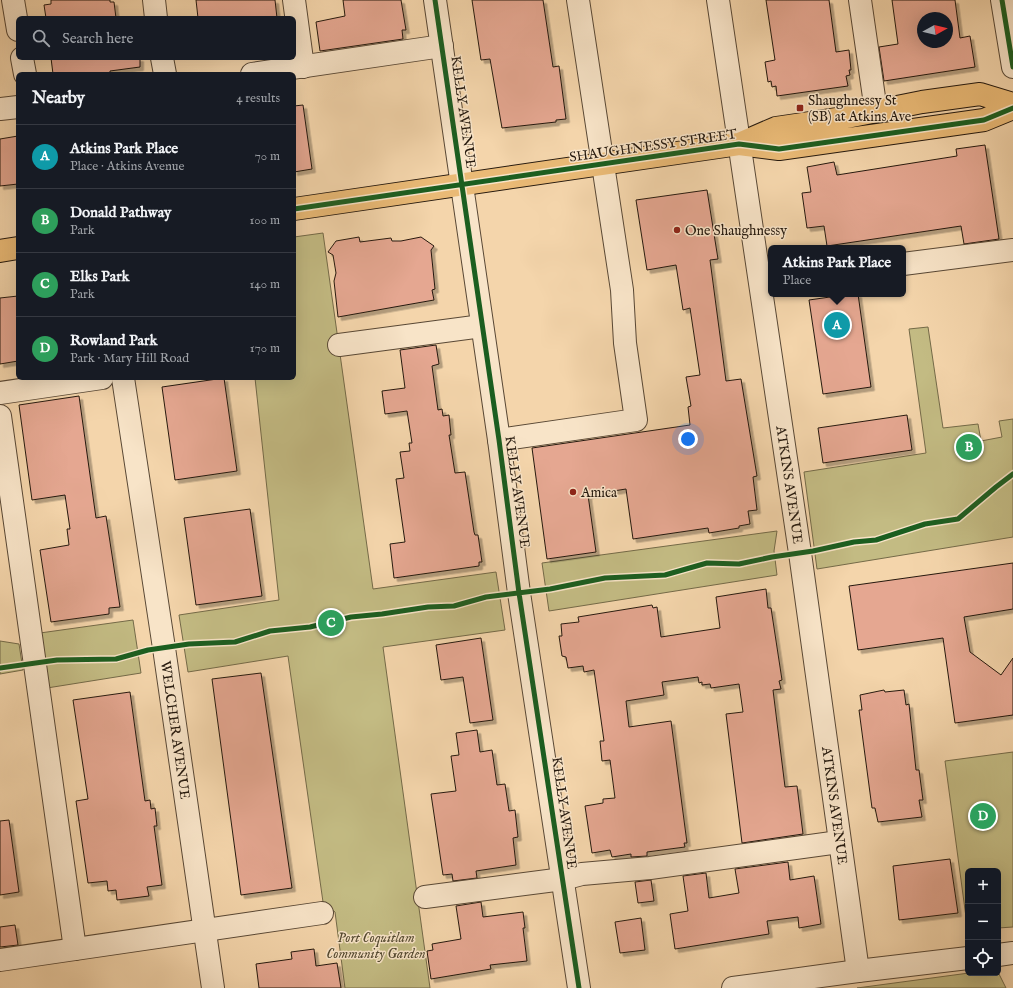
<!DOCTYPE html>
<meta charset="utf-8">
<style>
body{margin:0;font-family:"IM FELL English",serif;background:#20242c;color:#f1f3f6}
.controls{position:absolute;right:12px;bottom:12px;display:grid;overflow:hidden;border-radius:6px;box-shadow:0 4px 16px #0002}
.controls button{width:36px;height:36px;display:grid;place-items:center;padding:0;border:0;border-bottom:1px solid #363941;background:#171b24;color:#f1f3f6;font:20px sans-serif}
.compass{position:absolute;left:917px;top:12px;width:36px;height:36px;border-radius:50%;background:#171b24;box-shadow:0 4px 16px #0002;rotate:82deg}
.you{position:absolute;left:688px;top:439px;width:14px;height:14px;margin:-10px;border:3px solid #fff;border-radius:50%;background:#1a73e8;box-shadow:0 0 0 6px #1a73e833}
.badge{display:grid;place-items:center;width:26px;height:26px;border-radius:50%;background:#db2777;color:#fff;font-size:13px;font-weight:700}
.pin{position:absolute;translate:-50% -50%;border:2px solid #fff;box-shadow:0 1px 4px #0006}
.popup{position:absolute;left:768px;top:245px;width:138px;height:52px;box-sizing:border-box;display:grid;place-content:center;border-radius:6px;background:#171b24;filter:drop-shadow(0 1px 3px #0005);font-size:13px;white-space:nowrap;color:#9ea1a6}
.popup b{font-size:15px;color:#f1f3f6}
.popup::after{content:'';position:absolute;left:50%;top:100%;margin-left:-8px;border:8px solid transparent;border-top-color:#171b24}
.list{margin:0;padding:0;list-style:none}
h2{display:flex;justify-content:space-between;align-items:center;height:52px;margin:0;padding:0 16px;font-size:17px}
h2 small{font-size:13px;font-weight:400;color:#9ea1a6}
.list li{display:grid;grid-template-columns:26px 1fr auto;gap:12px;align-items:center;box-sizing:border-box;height:64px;padding:0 16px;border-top:1px solid #363941}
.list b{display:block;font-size:15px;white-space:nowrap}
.list p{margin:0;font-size:13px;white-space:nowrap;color:#9ea1a6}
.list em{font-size:13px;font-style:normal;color:#9ea1a6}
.icon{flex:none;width:22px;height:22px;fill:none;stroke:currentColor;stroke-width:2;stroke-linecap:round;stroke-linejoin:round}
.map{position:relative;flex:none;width:1013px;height:988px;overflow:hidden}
.search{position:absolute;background:#171b24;box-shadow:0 4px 16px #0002;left:16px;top:16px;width:280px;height:44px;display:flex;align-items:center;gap:10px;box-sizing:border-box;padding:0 14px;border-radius:6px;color:#9ea1a6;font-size:15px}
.panel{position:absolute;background:#171b24;box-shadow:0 4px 16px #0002;left:16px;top:72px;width:280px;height:308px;border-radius:6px}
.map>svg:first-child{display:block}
.green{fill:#c3bb83;stroke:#746a48}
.building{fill:#e5a791;stroke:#25190e;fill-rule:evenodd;filter:url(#shadow)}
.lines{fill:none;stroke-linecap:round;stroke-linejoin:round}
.minor-casing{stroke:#594835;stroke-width:24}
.major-casing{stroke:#25190e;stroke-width:24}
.minor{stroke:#f8e4c8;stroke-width:22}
.major{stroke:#eaba76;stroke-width:22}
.cycleway-casing{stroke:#f8e4c8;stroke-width:8}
.cycleway{stroke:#1b5e20;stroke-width:5}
.poi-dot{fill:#8f2418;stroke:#f8e4c8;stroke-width:1.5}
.labels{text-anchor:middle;stroke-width:3;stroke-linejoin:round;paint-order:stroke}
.poi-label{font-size:14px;fill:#25190e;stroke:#f8e4c8;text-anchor:start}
.street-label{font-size:14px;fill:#25190e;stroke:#f8e4c8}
.park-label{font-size:14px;font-style:italic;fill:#544a31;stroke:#f8e4c8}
</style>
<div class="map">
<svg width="1013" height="988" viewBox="0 0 1013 988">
<defs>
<filter id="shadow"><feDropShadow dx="3.5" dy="3.5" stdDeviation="0" flood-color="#0004"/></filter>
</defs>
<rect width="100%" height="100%" fill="#f4d5ab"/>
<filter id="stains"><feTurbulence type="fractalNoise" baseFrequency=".005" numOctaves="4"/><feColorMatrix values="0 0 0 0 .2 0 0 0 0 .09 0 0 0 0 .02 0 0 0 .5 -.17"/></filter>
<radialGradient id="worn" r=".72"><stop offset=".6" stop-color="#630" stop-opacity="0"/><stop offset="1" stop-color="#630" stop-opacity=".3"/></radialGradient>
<!-- green -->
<path class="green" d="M323 233 373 589 496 572 505 630 383 647 430 988H345L335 912 323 902 288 656 188 672 179 615 279 600 255 378H294V237Z
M928 327 943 428 978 424 981 441 1002 437 999 421 1013 419V537L817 569 804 472 926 453 909 329Z
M777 531 774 551 777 575 549 611 542 563Z
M133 620 141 673 47 688 40 633Z
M0 641 19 644 23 670 0 674Z
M1013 752V927L998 928V871H968V932L945 761Z
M998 972 1006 988H857L969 973Z"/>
<!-- building -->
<path class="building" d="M51 0H110V2H114L116 18H46L44 5 51 4Z
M196 0H275L277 18H198Z
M343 0H401L406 30H402L403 39 320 51 316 22 345 16Z
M472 0H543L553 67 559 66 566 119 556 120V122L502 128 490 59 481 60Z
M766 0H829L836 52 849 50 851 70H849L850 75 846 76 848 86 777 96 776 86 772 87 771 81 768 82 765 62 775 60Z
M892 0H955L960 38 970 36 975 67 884 81 879 47 898 44ZM923 18H947V42H923Z
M51 58H140V67L110 71V74H53Z
M303 105 312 169 294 172V106Z
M18 136V184L0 186V139Z
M985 145 999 239 964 244 961 226 827 246 824 226 807 228 802 193 811 192 807 167 834 162 837 175 957 156 956 149Z
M707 190 718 259 710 260 726 381 741 379 757 476 753 477 757 510 748 511 750 524 739 526V528L709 533 708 528 633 539 626 489 588 495 596 552 547 559 532 448 690 425 688 407 691 406 686 377 700 375 690 308 683 310 676 265 647 270 636 200Z
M359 237 360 242 391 238 392 241H401L421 237 434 246 431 250 435 289 432 290 434 300 338 317 334 281 336 273 333 255 328 252 336 241Z
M851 294H858L871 387 823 394 809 300Z
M18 296V361L0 364V298Z
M436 345 439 364 432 366 438 410 442 409 443 416 449 415 451 435H449L455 473 465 472 474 532 475 535H478L482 562H479V566L394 578 390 544 405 542 396 479 404 478 400 452 410 451 409 443H412L407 411 385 414 382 391 405 388 400 350Z
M224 378 237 471 175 480 162 387Z
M79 396 96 518 106 516 120 607 109 608V614L51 622 40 550 69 545 67 529H70L65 495 32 500 19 405Z
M907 415 912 450 823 463 818 428Z
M250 509 262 596 196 605 184 518Z
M1013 563V609L964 617 970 652 1001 675 1013 658V715L955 723 943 638 858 650 849 586Z
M766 589 768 608H771L782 680 779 681 781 689 773 690 785 787 797 786 803 834 742 843 726 714 743 712 739 684 711 688 710 684 702 685V682L699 683 698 677 662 682 664 695 626 701 629 727 671 721 687 843H684L685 847 647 852V856L631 857V854L612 857 610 850 592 853 585 806 603 803V799L615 798 610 760 602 761 600 741H604L594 670 584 672 583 666 568 668 566 657 562 656 559 636H562L561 624 579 622 578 617 652 605 653 608 657 607 661 637 720 628 716 597Z
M481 638 493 720 470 723 463 677 441 680 436 645Z
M261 673 292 888 241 895 212 679Z
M884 690 885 692 904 690 906 705 909 704 916 770H919L923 800H919L922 817 878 822 875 808H872L859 710H862L860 695Z
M130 692 145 801 150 800 151 809 155 808 157 826H154L162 885 147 887 149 896 117 900 116 890 108 891 107 881 88 883 76 801 88 799 73 700Z
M477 730 480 752 492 750 497 785 505 784 509 811 515 810 518 837 513 838 516 865 476 871 477 878 453 881 452 874 443 875 431 794 456 791 451 756 459 755 456 733Z
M9 820 19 892 0 895V821Z
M950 859 958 913 899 920 893 866Z
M788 862 790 880 814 876 821 924 799 928 798 917 767 921 769 934 675 949 670 914 688 911 683 876 706 873 709 898 739 893 735 869Z
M651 880 654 901 638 903 635 882Z
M481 902 483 917 523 912 525 928H523L527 961 490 965 491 969 431 979 427 951 433 950 432 944 461 939 456 906Z
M641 918 645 950 620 953 615 922Z
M15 925 18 945 0 947V927Z
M314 949 316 966 337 963 341 988H259L256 964 292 959 291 952Z"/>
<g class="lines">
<defs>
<g id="minor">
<path d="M13 0 18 30"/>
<path d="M154 0 156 18"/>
<path d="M294 0 303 67"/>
<path d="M435 0 499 440 519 593 579 988"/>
<path id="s1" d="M718 0 800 553 858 971"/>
<path d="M860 0 876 111"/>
<path d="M1002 0 1013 67"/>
<path d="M22 58 25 74"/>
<path d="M162 58 165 74"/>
<path d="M252 74 442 46"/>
<path d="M0 109 18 107"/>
<path d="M903 264 1013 250"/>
<path d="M339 345 482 326"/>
<path id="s2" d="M123 378 164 648 213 988"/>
<path d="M0 393 102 378"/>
<path d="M0 416 75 949"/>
<path d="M499 440 636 420 625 343 622 290 578 0"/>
<path d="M425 897 563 879 582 874 650 868 839 842"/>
<path d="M998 955 1013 953"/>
<path d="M0 960 322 913"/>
<path d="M733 988 858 971 968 958"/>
</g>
<path id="major" d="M739 144 779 149 984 120 1013 108
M294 209 739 144 776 128 837 119 922 102 980 94 1013 104
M0 251 18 248"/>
</defs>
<!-- minor casing -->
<use href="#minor" class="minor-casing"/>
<!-- major casing -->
<use href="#major" class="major-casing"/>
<!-- minor -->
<use href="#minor" class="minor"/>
<!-- major -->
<use href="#major" class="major"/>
<defs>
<path id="cycleway" d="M435 0 499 440 519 593 579 988
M1002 0 1013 67
M294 209 739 144 779 149 984 120 1013 108
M0 668 57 660 116 659 148 650 189 644 235 642 270 631 310 627 351 617 382 614 428 607 454 606 486 597 550 589 605 578 665 575 707 563 739 564 772 557 813 551 854 542 876 540 925 524 958 519 996 487 1013 474"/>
</defs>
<!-- cycleway casing -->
<use href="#cycleway" class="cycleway-casing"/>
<!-- cycleway -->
<use href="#cycleway" class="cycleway"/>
</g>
<!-- markers -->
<g class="poi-dot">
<rect x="796" y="104" width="8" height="8" rx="2"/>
<circle cx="677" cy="230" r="4"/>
<circle cx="573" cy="492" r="4"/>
</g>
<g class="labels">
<!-- poi labels -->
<g class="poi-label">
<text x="808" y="105">Shaughnessy St<tspan x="808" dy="16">(SB) at Atkins Ave</tspan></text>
<text x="685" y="235">One Shaughnessy</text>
<text x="581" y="497">Amica</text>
</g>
<!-- street labels -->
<g class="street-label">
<text transform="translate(464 112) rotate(82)" y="5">KELLY AVENUE</text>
<text transform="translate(653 145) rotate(-8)" y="5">SHAUGHNESSY STREET</text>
<text dy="5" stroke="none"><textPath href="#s1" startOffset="490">ATKINS AVENUE</textPath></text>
<text transform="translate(518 492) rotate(82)" y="5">KELLY AVENUE</text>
<text dy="5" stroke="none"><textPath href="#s2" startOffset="356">WELCHER AVENUE</textPath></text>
<text dy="5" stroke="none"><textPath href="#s1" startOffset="814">ATKINS AVENUE</textPath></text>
<text transform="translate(565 813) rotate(82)" y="5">KELLY AVENUE</text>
</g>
<!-- park labels -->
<g class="park-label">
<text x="376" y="942">Port Coquitlam<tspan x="376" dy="16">Community Garden</tspan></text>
</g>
</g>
<rect width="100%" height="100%" filter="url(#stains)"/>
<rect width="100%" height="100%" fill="url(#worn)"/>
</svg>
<div class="controls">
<button>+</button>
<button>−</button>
<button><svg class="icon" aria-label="locate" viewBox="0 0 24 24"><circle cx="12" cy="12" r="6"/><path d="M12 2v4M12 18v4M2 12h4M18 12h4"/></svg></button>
</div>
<svg class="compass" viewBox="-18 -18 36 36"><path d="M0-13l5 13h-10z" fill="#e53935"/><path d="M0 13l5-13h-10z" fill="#9ea1a6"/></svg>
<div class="you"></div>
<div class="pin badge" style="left:837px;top:325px;background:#0f9aa8">A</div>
<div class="popup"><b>Atkins Park Place</b>Place</div>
<div class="pin badge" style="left:969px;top:447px;background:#2e9e5b">B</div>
<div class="pin badge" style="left:331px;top:623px;background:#2e9e5b">C</div>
<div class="pin badge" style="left:983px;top:816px;background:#2e9e5b">D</div>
<div class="search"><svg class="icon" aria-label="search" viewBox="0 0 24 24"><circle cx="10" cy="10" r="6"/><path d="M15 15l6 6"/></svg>Search here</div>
<section class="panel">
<h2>Nearby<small>4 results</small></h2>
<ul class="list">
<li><span class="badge" style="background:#0f9aa8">A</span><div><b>Atkins Park Place</b><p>Place · Atkins Avenue</p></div><em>70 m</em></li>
<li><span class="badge" style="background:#2e9e5b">B</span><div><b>Donald Pathway</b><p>Park</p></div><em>100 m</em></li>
<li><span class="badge" style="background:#2e9e5b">C</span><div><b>Elks Park</b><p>Park</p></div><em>140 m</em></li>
<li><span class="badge" style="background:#2e9e5b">D</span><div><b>Rowland Park</b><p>Park · Mary Hill Road</p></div><em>170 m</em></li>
</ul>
</section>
</div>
